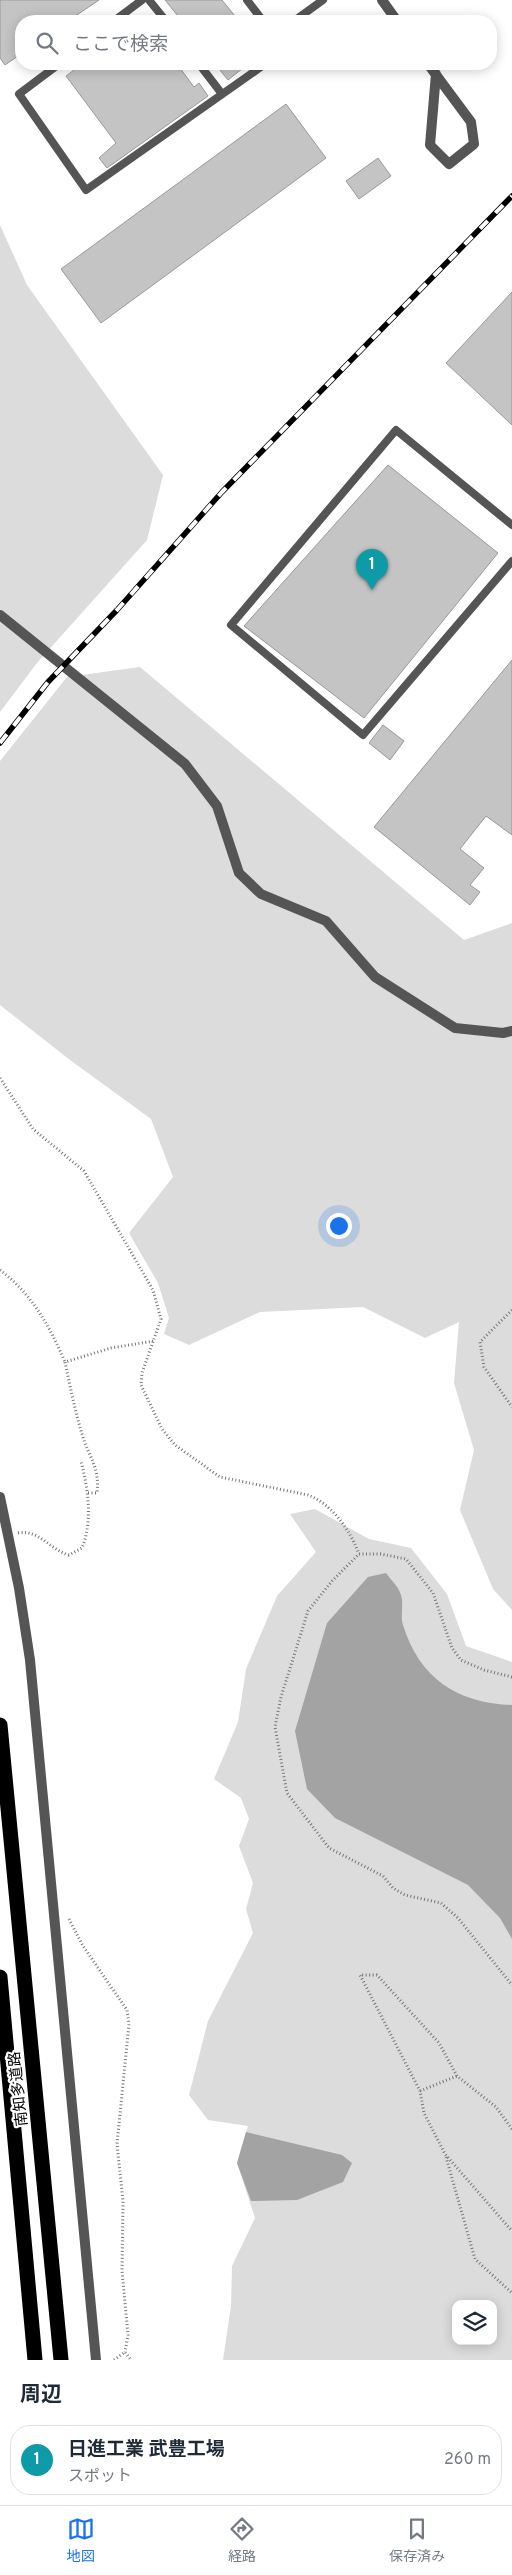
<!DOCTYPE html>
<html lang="ja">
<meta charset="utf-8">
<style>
body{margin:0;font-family:Overpass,"Noto Sans JP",sans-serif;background:#f6f6f7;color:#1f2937}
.controls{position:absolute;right:15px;bottom:15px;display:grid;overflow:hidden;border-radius:10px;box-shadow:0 2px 12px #0003}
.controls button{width:45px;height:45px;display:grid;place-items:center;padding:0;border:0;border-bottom:1px solid #e0e1e3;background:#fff;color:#1f2937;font:25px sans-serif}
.you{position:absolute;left:338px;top:1225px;width:18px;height:18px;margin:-12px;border:4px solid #fff;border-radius:50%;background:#1a73e8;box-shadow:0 0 0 8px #1a73e833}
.badge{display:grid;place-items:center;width:32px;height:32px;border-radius:50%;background:#1a73e8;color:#fff;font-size:16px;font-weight:700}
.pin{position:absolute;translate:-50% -41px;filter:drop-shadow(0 1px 2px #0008)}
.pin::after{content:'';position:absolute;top:26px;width:18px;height:15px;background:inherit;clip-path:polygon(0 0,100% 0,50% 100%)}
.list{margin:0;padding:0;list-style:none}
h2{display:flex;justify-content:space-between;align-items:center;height:65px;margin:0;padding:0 20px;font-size:21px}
h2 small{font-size:16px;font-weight:400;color:#747a83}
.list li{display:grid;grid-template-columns:32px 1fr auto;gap:15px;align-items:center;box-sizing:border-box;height:70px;margin:0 10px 10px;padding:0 10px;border:1px solid #e0e1e3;border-radius:20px}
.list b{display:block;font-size:19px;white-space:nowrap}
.list p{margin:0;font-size:16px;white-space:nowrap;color:#747a83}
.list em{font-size:16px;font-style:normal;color:#747a83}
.icon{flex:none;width:28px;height:28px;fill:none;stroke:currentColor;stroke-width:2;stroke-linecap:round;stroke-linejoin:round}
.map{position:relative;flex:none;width:512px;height:2360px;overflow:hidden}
.search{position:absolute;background:#fff;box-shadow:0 2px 12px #0003;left:15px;right:15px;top:15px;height:55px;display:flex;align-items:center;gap:12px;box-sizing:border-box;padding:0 18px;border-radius:20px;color:#747a83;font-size:19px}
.sheet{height:145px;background:#fff}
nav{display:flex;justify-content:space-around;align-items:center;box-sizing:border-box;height:70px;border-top:1px solid #e0e1e3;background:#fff;font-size:14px;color:#747a83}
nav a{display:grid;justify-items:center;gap:2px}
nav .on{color:#1a73e8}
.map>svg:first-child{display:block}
.green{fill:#dcdcdc;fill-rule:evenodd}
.water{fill:#a3a3a3}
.building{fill:#c4c4c4;stroke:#999}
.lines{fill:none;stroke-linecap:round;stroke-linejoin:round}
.path{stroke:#777;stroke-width:3;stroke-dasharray:1 2.5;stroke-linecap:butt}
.lane{stroke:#555;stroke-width:8}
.street{stroke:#555;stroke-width:10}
.highway{stroke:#000;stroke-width:15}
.rail-casing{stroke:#000;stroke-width:5.5}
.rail{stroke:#fff;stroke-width:4;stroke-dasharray:11;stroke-linecap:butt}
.labels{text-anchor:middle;stroke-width:4.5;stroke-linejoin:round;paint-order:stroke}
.street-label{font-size:15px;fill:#000;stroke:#fff}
</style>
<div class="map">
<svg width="512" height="2360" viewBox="0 0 512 2360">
<rect width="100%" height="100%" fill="#fff"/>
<!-- green -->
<path class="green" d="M0 225 27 285 163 475 147 540 37 663 0 712Z
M140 667 464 940 512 923V1610L493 1589 460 1510 474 1450 454 1383 459 1322 425 1338 363 1307 260 1312 189 1345 164 1334 169 1318 158 1283 129 1233 173 1177 151 1119 70 1060 0 1005V761L67 677Z
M315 1509 369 1539 411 1548 447 1594 466 1646 512 1662V2360H223L231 2306 232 2266 255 2218 237 2163 248 2126 208 2120 189 2095 208 2021 253 1933 246 1909 253 1883 239 1846 249 1819 241 1798 214 1779 238 1722 246 1669 277 1596 316 1552 290 1514ZM456 2304H493V2341H456Z"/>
<!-- water -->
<path class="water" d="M386 1573C390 1579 399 1587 401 1595 404 1604 400 1616 403 1625 420 1679 457 1703 512 1705V1939L500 1918 468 1885 335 1818 307 1789 295 1731 327 1623 368 1577Z
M246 2132 342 2155 352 2163 343 2182 297 2200 251 2201 237 2163Z"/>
<!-- building -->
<path class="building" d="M0 0H99L68 21H21V54L5 65 0 58Z
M165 0H222L239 21H182Z
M82 64H177L194 87 199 83 208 96 107 168 99 158 116 143 66 76Z
M215 64H248L228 80Z
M286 104 326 158 101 323 61 269Z
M378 158 391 176 359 199 346 181Z
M512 292V425L446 363Z
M388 465 498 553 364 718 244 626Z
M512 660V835L486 816 460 849 484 868 470 885 480 892 470 905 374 827Z
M383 725 404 741 390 760 369 743Z"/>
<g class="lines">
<!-- path -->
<path class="path" d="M0 1078 33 1129 84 1171 153 1290 161 1319 142 1373 141 1385 162 1429 175 1445 220 1477 308 1495C332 1504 350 1530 359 1554
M0 1270C32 1294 49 1325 65 1362
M512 1310 480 1342 484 1367 512 1407
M88 1493H97C100 1467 89 1458 82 1434 75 1411 70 1386 65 1362L111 1348 154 1341
M18 1533C39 1529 50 1550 69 1555L82 1548C93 1521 88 1488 81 1461
M512 1677 484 1670 461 1660 452 1648 433 1593 406 1559 381 1554H359L332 1581 308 1611 281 1697 275 1727 287 1793 329 1848 383 1876 393 1888 405 1895 441 1903 458 1918 512 1985
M69 1919 83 1946 127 2010 129 2024 117 2144 123 2201 122 2271 128 2335 125 2352
M420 2091 457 2076
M512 2129 496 2107 457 2076 439 2043 377 1975H360L420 2091 424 2113 445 2154 512 2231
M446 2157 475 2259 512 2293
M114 2360 125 2352 131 2360"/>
<!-- lane -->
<path class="lane" d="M149 0 166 21
M247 0 263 21
M114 21 142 0
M294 21 323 0
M59 64 19 94 86 190 265 64
M199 64 222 94
M512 525 396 430 231 625 363 735 512 561"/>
<!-- street -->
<path class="street" d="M382 0 397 21
M428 64 471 122 474 144 449 164 430 145 436 74
M0 615 185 764 217 806 239 873 261 894 326 921 375 977 455 1028 503 1033 512 1031
M0 1497 19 1588 30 1660 96 2360"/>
<!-- highway -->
<path class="highway" d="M0 1725 61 2360
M0 1977 35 2360"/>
<defs>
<path id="rail" d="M0 743 48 682 117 610 222 492 512 196"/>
</defs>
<!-- rail casing -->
<use href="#rail" class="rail-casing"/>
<!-- rail -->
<use href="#rail" class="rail"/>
</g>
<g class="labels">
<!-- street labels -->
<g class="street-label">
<text transform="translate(18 2089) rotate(-96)" y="5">南知多道路</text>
</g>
</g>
</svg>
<div class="controls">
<button><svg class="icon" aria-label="layers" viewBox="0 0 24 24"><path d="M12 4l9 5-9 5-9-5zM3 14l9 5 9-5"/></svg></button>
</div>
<div class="you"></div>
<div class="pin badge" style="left:372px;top:590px;background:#0f9aa8">1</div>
<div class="search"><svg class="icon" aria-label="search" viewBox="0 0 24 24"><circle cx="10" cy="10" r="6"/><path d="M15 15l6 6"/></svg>ここで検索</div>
</div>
<section class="sheet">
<h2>周辺<small></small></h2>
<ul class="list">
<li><span class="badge" style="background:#0f9aa8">1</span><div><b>日進工業 武豊工場</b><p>スポット</p></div><em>260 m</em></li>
</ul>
</section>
<nav>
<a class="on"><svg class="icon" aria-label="map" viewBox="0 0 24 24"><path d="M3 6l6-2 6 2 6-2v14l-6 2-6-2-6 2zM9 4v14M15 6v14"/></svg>地図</a>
<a><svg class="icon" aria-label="directions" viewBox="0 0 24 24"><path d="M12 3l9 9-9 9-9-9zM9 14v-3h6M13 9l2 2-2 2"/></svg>経路</a>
<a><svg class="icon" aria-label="saved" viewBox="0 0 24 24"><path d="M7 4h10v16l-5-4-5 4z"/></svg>保存済み</a>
</nav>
